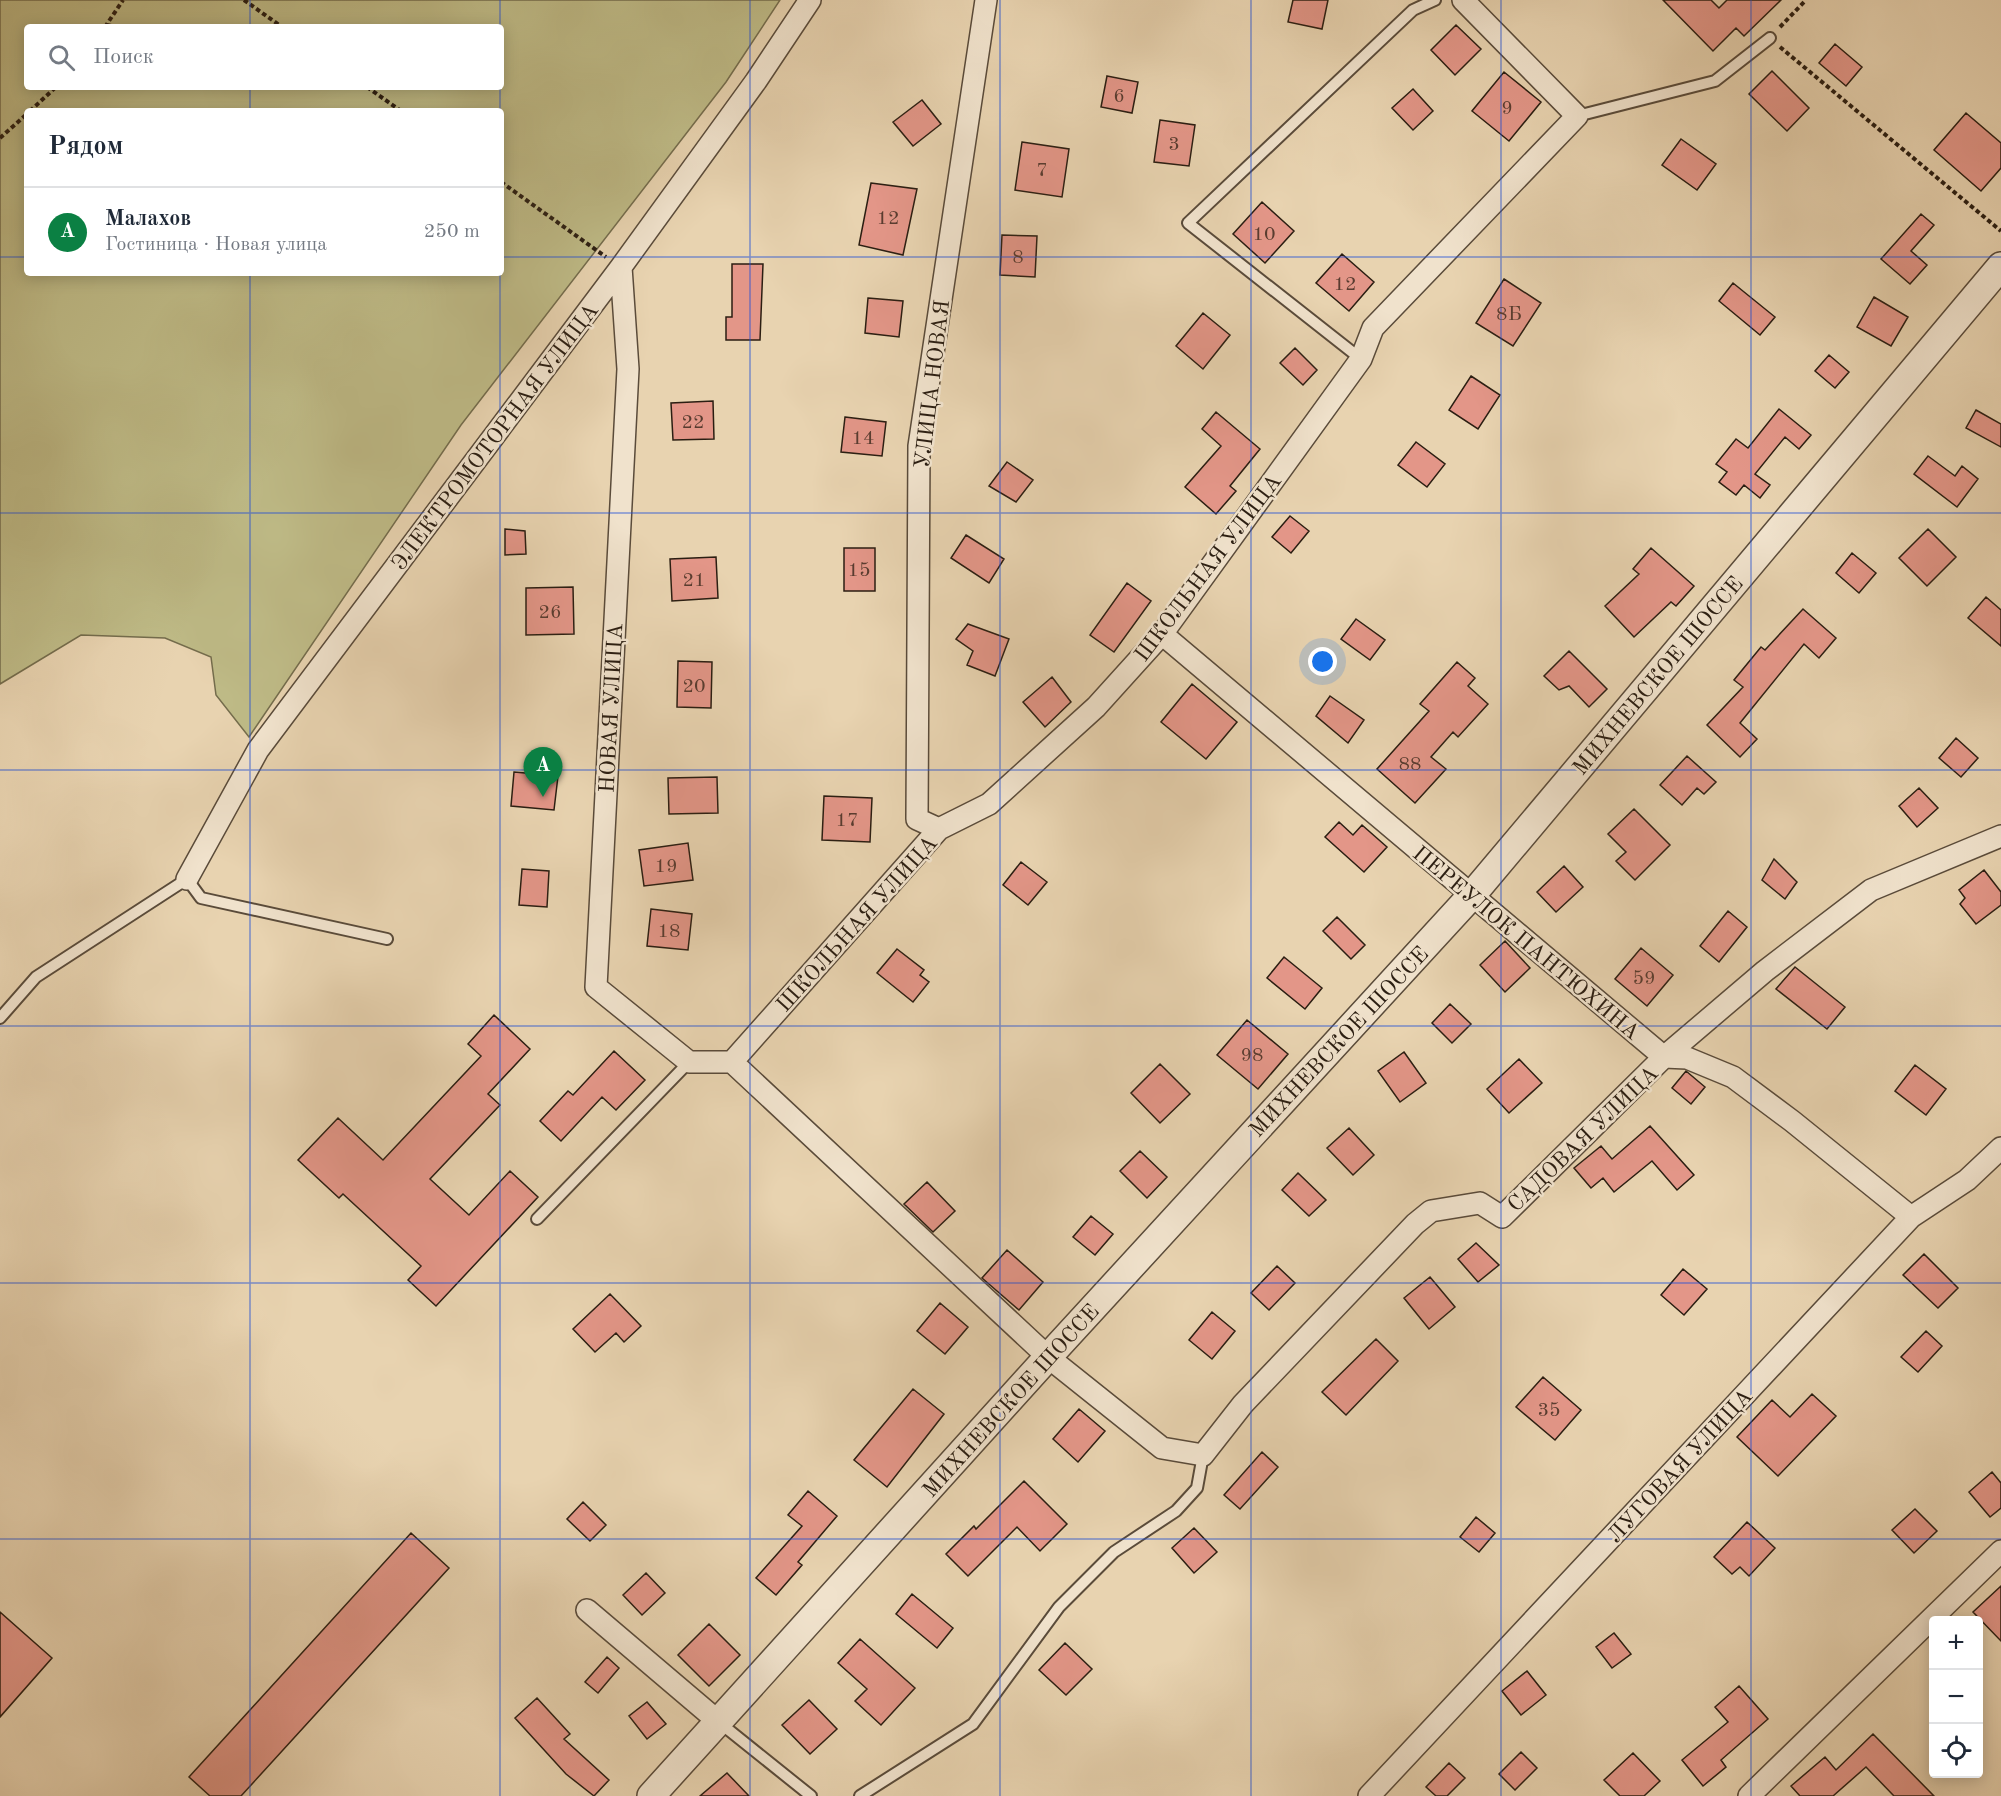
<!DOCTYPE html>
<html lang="ru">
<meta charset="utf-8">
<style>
body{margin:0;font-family:"Old Standard TT",serif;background:#f6f6f7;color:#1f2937}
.controls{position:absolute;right:18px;bottom:18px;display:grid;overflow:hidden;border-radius:6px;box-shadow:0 3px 15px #0003}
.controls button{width:54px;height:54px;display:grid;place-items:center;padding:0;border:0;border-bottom:2px solid #e0e1e3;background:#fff;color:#1f2937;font:30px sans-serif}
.you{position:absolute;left:1323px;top:662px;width:21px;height:21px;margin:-15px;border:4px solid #fff;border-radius:50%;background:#1a73e8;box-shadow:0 0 0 9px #1a73e833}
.badge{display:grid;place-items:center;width:39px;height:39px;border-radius:50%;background:#0b8043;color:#fff;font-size:20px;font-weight:700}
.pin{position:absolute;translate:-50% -50px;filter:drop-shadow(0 2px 3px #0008)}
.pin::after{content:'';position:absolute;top:32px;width:21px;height:18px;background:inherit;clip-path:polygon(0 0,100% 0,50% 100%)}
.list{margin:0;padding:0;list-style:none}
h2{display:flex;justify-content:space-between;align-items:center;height:78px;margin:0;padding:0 24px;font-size:26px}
h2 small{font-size:20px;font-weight:400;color:#747a83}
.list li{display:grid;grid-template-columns:39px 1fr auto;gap:18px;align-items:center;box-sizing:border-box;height:90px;padding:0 24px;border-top:2px solid #e0e1e3}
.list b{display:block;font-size:22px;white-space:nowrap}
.list p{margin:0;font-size:20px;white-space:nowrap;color:#747a83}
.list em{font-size:20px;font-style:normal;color:#747a83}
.icon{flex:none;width:33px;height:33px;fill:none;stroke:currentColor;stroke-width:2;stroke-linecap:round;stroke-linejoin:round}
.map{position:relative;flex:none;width:2001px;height:1796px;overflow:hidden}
.search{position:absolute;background:#fff;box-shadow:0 3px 15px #0003;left:24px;top:24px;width:480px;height:66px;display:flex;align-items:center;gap:15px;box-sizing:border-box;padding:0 21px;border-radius:6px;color:#747a83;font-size:22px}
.panel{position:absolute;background:#fff;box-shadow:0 3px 15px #0003;left:24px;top:108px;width:480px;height:168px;border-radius:6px}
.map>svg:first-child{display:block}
.green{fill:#beba86;stroke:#746c4c;stroke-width:1.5;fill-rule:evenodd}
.building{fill:#e39688;stroke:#2b1e12;stroke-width:1.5}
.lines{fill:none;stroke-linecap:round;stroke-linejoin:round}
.service-casing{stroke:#5a4b3a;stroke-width:14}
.minor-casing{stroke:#5a4b3a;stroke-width:24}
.tertiary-casing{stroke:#5a4b3a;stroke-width:30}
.path{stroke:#2b1e12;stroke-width:4;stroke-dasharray:4.5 3;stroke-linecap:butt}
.service{stroke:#f0e2cc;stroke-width:10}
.minor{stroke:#f0e2cc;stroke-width:21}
.tertiary{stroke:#f0e2cc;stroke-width:27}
.grid{fill:none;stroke:#1d4ed8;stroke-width:1.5;stroke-opacity:0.55}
.labels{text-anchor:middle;stroke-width:5;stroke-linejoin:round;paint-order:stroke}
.number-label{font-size:20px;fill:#593c30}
.street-label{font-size:22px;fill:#2b1e12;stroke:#f0e2cc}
</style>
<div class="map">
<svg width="2001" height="1796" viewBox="0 0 2001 1796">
<rect width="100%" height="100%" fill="#e8d3b0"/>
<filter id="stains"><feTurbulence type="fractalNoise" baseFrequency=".00333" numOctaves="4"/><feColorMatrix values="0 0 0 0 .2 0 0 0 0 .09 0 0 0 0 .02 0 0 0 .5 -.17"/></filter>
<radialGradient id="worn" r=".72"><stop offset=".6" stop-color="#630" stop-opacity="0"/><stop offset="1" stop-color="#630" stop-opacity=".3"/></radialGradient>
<!-- green -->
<path class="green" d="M0 0H780L726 82 461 425 249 737 216 695 211 657 165 638 81 635 0 684ZM27 27H501V87H27ZM27 111H501V273H27Z"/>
<!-- building -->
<path class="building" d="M1293 0H1328L1322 29 1288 22Z
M1663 0H1711L1719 8 1727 0H1781L1744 36 1736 28 1713 51Z
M1456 25 1481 49 1455 75 1431 50Z
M1835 44 1862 67 1846 86 1819 63Z
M1772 71 1809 108 1787 131 1749 94Z
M1504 72 1541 102 1509 141 1472 111Z
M1107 76 1138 82 1132 113 1101 107Z
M1413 89 1433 111 1413 130 1392 108Z
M922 100 941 124 913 146 893 122Z
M1966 113 2001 143V168L1981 191 1934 150Z
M1160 120 1195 125 1189 166 1154 162Z
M1681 139 1716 164 1697 190 1662 165Z
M1022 142 1069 149 1062 197 1015 190Z
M871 183 917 189 903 255 859 245Z
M1262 202 1294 231 1265 263 1233 234Z
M1921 214 1934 225 1911 251 1927 265 1910 284 1881 259Z
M1002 235 1037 236 1035 277 1000 275Z
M1342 254 1374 282 1349 311 1316 283Z
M732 264H763L760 340H726V317H732Z
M1504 279 1541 303 1513 346 1476 323Z
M1733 283 1775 317 1760 335 1719 301Z
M1874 297 1908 317 1891 346 1857 327Z
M868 298 903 301 899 337 865 333Z
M1203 313 1230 335 1203 369 1176 346Z
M1295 348 1317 370 1303 385 1280 363Z
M1829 355 1849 372 1835 388 1815 371Z
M1471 376 1500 395 1478 429 1449 410Z
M713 401 714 439 673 440 671 403Z
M1779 409 1811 435 1799 449 1785 437 1755 474 1770 485 1760 498 1744 485 1736 495 1719 482 1727 472 1716 464 1736 439 1748 448Z
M1976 410 2001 424V447L1966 428Z
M1216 412 1260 449 1230 486 1236 491 1216 514 1185 487 1221 446 1202 429Z
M845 417 886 422 882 456 841 452Z
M1416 442 1445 464 1427 487 1398 465Z
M1928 456 1955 476 1962 466 1978 479 1957 507 1914 474Z
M1007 462 1033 480 1016 502 989 486Z
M1290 516 1309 531 1291 553 1272 537Z
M505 529 525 531 526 554 505 555Z
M1928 529 1956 557 1927 586 1899 558Z
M966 535 1004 559 989 583 951 558Z
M844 548H875V591H844Z
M1651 548 1694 586 1676 606 1671 602 1634 637 1605 606 1639 574 1633 569Z
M1852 553 1876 573 1859 593 1836 573Z
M716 557 718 598 672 601 670 559Z
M1127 583 1151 601 1114 652 1090 635Z
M573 587 574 634 526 635V588Z
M1986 597 2001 610V646L1968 618Z
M1803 609 1836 638 1819 658 1804 644 1740 723 1757 739 1740 757 1707 725 1743 687 1734 680 1761 647 1765 650Z
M1356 619 1385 640 1370 660 1341 639Z
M968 624 1009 639 995 676 967 665 973 651 956 639Z
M1569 651 1607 689 1589 707 1569 686 1559 690 1544 676Z
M678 661 712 662 711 708 677 707Z
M1457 662 1475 678 1468 686 1488 704 1458 737 1453 732 1431 757 1446 769 1415 803 1377 769 1429 711 1420 704Z
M1052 677 1071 702 1045 727 1023 702Z
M1192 684 1237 722 1206 759 1161 722Z
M1330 696 1364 720 1348 743 1316 716Z
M1956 738 1978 758 1961 777 1939 758Z
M1687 756 1716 782 1704 794 1697 788 1682 805 1660 785Z
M514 772 558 776 554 810 511 806Z
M717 777 718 813 669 814 668 778Z
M1919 788 1938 808 1917 827 1899 806Z
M824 796 872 798 870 842 822 840Z
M1634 809 1670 845 1635 880 1616 861 1626 852 1608 834Z
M1339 822 1353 835 1362 825 1387 847 1364 872 1325 837Z
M688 843 693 880 644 886 639 850Z
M1774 859 1797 882 1785 899 1762 880Z
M1021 862 1047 882 1028 905 1003 885Z
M1564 866 1583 887 1556 912 1537 892Z
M522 869 549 871 547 907 519 905Z
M1984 870 2001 892V905L1976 924 1960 904 1965 898 1959 890Z
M651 909 692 914 688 950 647 946Z
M1728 911 1747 927 1719 962 1700 946Z
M1337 917 1365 945 1351 959 1323 931Z
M1505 941 1530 968 1505 992 1480 965Z
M1641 948 1673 975 1647 1006 1615 979Z
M897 949 924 970 920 975 929 982 913 1002 877 973Z
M1284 957 1322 988 1305 1009 1267 978Z
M1795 967 1845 1007 1827 1029 1776 989Z
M1450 1004 1471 1024 1452 1043 1432 1023Z
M494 1015 530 1049 488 1094 500 1105 430 1179 469 1215 510 1171 538 1197 436 1306 408 1280 421 1266 343 1194 339 1198 298 1160 338 1118 383 1160 481 1056 468 1044Z
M1247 1020 1288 1054 1258 1089 1217 1055Z
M614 1051 645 1080 616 1110 602 1097 561 1141 540 1121 568 1091 573 1095Z
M1404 1052 1426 1083 1400 1102 1378 1071Z
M1519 1059 1542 1083 1509 1113 1487 1089Z
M1160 1064 1190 1094 1160 1123 1131 1093Z
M1915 1065 1946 1089 1926 1115 1895 1091Z
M1686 1071 1705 1087 1691 1104 1672 1088Z
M1650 1126 1694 1175 1677 1190 1652 1161 1614 1192 1603 1178 1591 1188 1574 1168 1601 1146 1612 1159Z
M1349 1128 1374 1155 1353 1175 1327 1148Z
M1140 1151 1167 1177 1147 1198 1120 1171Z
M1298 1173 1326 1200 1309 1216 1282 1190Z
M927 1182 955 1211 933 1232 904 1204Z
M1091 1216 1113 1234 1095 1255 1073 1237Z
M1476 1243 1499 1265 1478 1282 1458 1259Z
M1007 1250 1043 1282 1019 1310 982 1278Z
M1924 1254 1958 1288 1938 1308 1903 1275Z
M1277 1266 1295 1283 1269 1310 1251 1293Z
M1683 1269 1707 1289 1684 1315 1661 1295Z
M1430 1277 1455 1307 1429 1329 1404 1298Z
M610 1294 641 1326 624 1342 616 1333 595 1352 573 1329Z
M940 1303 968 1327 945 1354 917 1331Z
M1212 1312 1235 1331 1212 1359 1189 1340Z
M1926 1331 1942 1346 1918 1372 1901 1357Z
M1376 1339 1398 1361 1346 1415 1322 1392Z
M1543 1377 1581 1410 1555 1440 1516 1407Z
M913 1389 944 1414 887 1487 854 1460Z
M1812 1394 1836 1416 1778 1476 1737 1437 1772 1400 1790 1417Z
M1079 1409 1105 1431 1078 1462 1053 1439Z
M1262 1452 1278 1467 1240 1509 1224 1495Z
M1992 1472 2001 1483V1508L1990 1517 1969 1492Z
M1024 1481 1067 1524 1040 1551 1017 1527 968 1576 946 1554 974 1526 976 1529Z
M808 1491 837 1516 798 1562 802 1565 776 1595 756 1578 802 1526 788 1515Z
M583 1502 606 1525 590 1541 567 1519Z
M1915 1509 1937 1531 1914 1553 1892 1530Z
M1476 1517 1495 1533 1479 1552 1460 1537Z
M1747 1522 1775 1548 1749 1576 1740 1567 1732 1574 1714 1557Z
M1194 1528 1217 1552 1194 1573 1172 1548Z
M411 1533 449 1568 241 1796H210L189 1777Z
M646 1573 665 1593 642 1615 623 1595Z
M2001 1586V1641L1973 1612Z
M912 1594 953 1628 937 1648 896 1614Z
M0 1612 52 1658 0 1717Z
M709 1624 740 1655 709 1686 678 1655Z
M1614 1633 1631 1654 1612 1668 1596 1647Z
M860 1639 915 1688 881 1725 855 1701 867 1689 838 1663Z
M1065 1643 1092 1669 1066 1695 1039 1670Z
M607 1657 619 1668 598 1693 585 1682Z
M1527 1671 1546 1695 1521 1715 1502 1691Z
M1739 1686 1768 1719 1721 1760 1726 1767 1703 1786 1682 1760 1728 1722 1715 1707Z
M537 1698 570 1734 564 1739 609 1780 594 1796 566 1774 515 1718Z
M809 1700 837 1729 810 1754 782 1725Z
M647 1702 666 1724 647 1739 629 1716Z
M1873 1734 1934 1796H1894L1866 1767 1833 1796H1800L1791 1786 1825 1757 1836 1770Z
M1521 1752 1537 1768 1515 1790 1499 1774Z
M1633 1753 1660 1781 1644 1796H1620L1604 1780Z
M1449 1763 1465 1778 1447 1796H1436L1426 1787Z
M727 1773 749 1796H700Z"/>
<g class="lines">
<defs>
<path id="service" d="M1577 116 1715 81 1770 38
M1361 359 1188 223 1413 10 1435 0
M0 1018 36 977 187 879 201 898 387 939
M537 1219 689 1062
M720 1723 811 1796
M860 1796 973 1724 1059 1607 1114 1552 1176 1511 1197 1488 1203 1455"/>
<path id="minor" d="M621 267 628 369 596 987 689 1062H732
M1162 634 1664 1057 1687 1058 1733 1077 1792 1121 1911 1217
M939 829 917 819 919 446 986 0
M187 879 258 750 621 267 756 81 810 0
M732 1062 1048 1357 1162 1448 1203 1455 1243 1404 1415 1224 1431 1211 1480 1203 1502 1217 1664 1057 1765 971 1871 890 2001 836
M732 1062 939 829 989 804 1096 707 1162 634 1361 359 1373 328 1577 116 1463 0
M587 1610 720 1723
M1369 1796 1911 1217 1967 1180 2001 1148
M1749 1796 2001 1551"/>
<path id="tertiary" d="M651 1796 1048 1357 1472 895 2001 266"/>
</defs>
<!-- service casing -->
<use href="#service" class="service-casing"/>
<!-- minor casing -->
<use href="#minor" class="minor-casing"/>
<!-- tertiary casing -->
<use href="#tertiary" class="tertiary-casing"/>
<!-- path -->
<path class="path" d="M244 0 282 27
M107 25 117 27
M105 27 123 0
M1780 27 1806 0
M1780 47 2001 231
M259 87H266
M367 87 401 111
M30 111 56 87
M0 138 27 114
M501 182 606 257"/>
<!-- service -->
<use href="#service" class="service"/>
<!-- minor -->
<use href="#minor" class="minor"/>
<!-- tertiary -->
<use href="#tertiary" class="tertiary"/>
</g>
<!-- grid -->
<path class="grid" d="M250 0V27M500 0V27M750 0V1796M1000 0V1796M1251 0V1796M1501 0V1796M1751 0V1796M250 87V111M500 87V111M0 257H27M501 257H2001M250 273V1796M500 273V1796M0 513H2001M0 770H2001M0 1026H2001M0 1283H2001M0 1539H2001"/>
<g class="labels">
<!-- number labels -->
<g class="number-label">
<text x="1119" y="102">6</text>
<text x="1507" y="114">9</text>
<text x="1174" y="150">3</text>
<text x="1042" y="176">7</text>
<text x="888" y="224">12</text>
<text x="1264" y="240">10</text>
<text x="1018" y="263">8</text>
<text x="1345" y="290">12</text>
<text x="1509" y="320">8Б</text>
<text x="693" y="428">22</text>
<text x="863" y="444">14</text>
<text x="859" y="576">15</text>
<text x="694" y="586">21</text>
<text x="550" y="618">26</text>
<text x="694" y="692">20</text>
<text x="1410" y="770">88</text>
<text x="847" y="826">17</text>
<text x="666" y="872">19</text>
<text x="669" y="937">18</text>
<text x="1644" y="984">59</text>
<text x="1252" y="1061">98</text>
<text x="1549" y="1416">35</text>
</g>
<!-- street labels -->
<g class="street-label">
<text transform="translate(931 384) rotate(-83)" y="8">УЛИЦА НОВАЯ</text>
<text transform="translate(494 436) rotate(-53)" y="8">ЭЛЕКТРОМОТОРНАЯ УЛИЦА</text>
<text transform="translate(1207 567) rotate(-53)" y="8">ШКОЛЬНАЯ УЛИЦА</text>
<text transform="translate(1657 675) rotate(-50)" y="8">МИХНЕВСКОЕ ШОССЕ</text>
<text transform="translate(610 708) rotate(-87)" y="8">НОВАЯ УЛИЦА</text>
<text transform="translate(856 923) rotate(-48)" y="8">ШКОЛЬНАЯ УЛИЦА</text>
<text transform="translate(1527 942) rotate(40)" y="8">ПЕРЕУЛОК ПАНТЮХИНА</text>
<text transform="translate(1338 1041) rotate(-47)" y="8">МИХНЕВСКОЕ ШОССЕ</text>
<text transform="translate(1582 1138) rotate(-44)" y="8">САДОВАЯ УЛИЦА</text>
<text transform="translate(1010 1400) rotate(-48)" y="8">МИХНЕВСКОЕ ШОССЕ</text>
<text transform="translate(1679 1465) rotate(-47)" y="8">ЛУГОВАЯ УЛИЦА</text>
</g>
</g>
<rect width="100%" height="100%" filter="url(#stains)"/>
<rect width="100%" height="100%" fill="url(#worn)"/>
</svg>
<div class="controls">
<button>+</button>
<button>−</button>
<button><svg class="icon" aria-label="locate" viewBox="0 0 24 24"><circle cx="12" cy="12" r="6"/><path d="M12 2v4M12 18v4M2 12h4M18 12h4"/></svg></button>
</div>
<div class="you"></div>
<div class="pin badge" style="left:543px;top:797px">A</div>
<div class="search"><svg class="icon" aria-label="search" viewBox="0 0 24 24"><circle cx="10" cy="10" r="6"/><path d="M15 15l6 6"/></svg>Поиск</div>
<section class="panel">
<h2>Рядом<small></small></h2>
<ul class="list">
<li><span class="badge">A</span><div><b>Малахов</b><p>Гостиница · Новая улица</p></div><em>250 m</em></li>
</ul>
</section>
</div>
